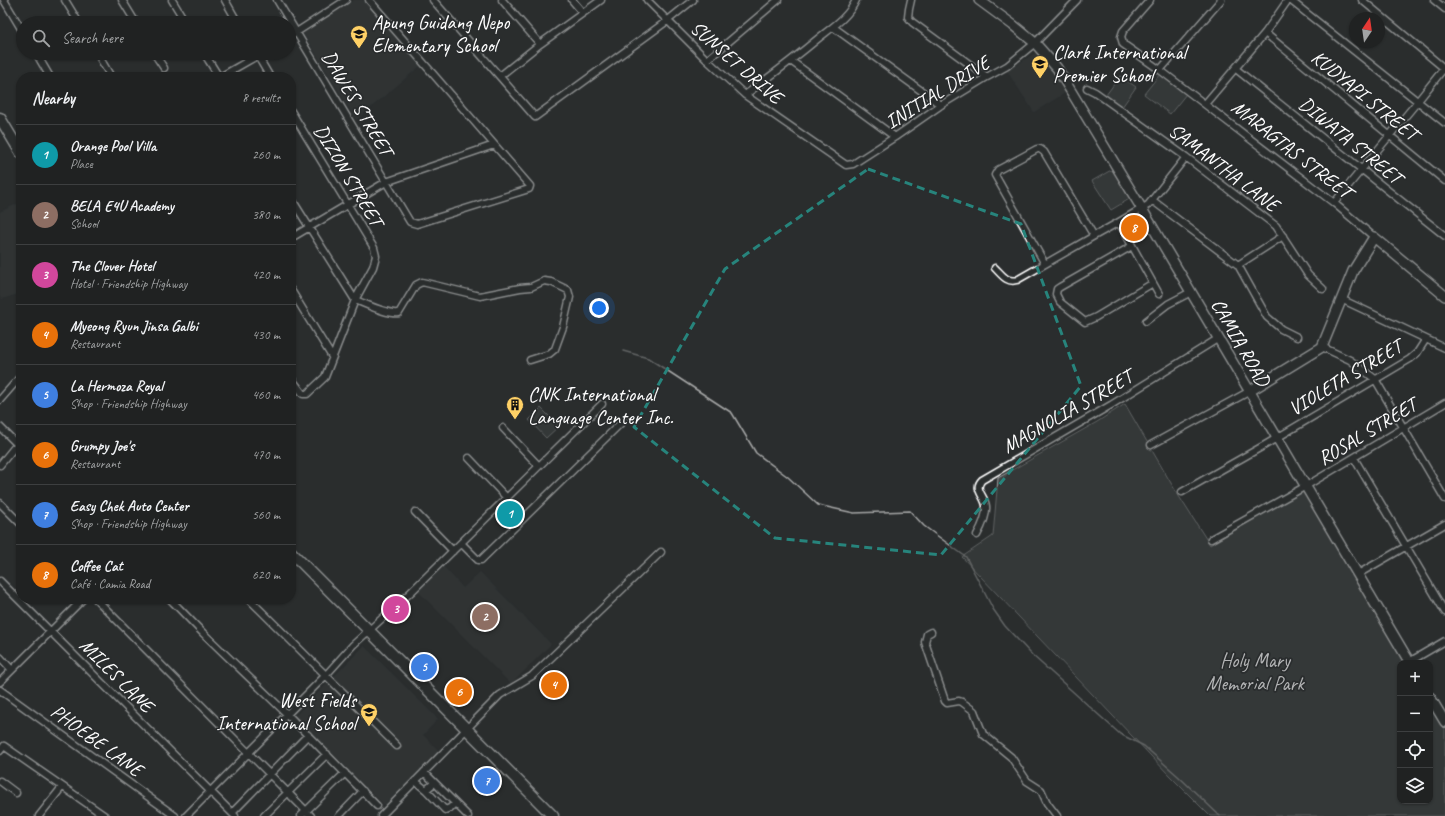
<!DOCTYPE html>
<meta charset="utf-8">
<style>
body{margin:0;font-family:Caveat,sans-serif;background:#2d2f2f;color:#f1f3f6}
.controls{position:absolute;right:12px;bottom:12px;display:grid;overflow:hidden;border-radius:8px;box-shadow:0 1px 3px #0004}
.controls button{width:36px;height:36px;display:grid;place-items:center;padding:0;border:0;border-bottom:1px solid #3d3f40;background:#202222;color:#f1f3f6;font:20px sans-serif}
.compass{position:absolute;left:1349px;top:12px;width:36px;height:36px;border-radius:50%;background:#202222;box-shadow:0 1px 3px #0004;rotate:13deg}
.you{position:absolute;left:599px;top:308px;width:14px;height:14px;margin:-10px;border:3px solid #fff;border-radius:50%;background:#1a73e8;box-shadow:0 0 0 6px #1a73e833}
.badge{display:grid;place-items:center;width:26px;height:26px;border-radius:50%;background:#ffd166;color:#fff;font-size:13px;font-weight:700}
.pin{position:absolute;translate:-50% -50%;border:2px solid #fff;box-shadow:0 1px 4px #0006}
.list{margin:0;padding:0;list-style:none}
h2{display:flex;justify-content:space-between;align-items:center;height:52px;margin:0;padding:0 16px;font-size:17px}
h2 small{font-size:13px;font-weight:400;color:#a2a4a5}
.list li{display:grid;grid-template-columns:26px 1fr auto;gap:12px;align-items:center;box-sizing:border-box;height:60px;padding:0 16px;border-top:1px solid #3d3f40}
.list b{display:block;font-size:15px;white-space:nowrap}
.list p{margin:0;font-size:13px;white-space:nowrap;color:#a2a4a5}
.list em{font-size:13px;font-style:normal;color:#a2a4a5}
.icon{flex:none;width:22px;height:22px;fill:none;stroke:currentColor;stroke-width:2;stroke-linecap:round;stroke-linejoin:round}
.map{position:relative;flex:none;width:1445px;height:816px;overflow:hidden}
.search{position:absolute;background:#202222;box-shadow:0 1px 3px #0004;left:16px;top:16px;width:280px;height:44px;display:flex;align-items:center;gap:10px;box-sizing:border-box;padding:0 14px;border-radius:22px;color:#a2a4a5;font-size:15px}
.panel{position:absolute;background:#202222;box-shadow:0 1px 3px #0004;left:16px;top:72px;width:280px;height:532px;border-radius:16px}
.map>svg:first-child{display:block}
.built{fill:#373a3b}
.green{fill:#414445;stroke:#a0a2a2}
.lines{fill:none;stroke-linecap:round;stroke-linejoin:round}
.stream{stroke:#a6a7a7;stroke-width:1.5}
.street-casing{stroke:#fff;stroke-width:9}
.secondary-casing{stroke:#fff;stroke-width:12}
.primary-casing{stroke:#fff;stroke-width:13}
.street{stroke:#2a2d2e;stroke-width:6}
.secondary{stroke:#2a2d2e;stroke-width:9}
.primary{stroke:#2a2d2e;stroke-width:10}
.marked{fill:none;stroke:#27847c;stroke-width:3;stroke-dasharray:8 5;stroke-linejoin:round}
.labels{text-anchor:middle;stroke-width:3.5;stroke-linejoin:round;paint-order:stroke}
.poi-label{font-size:20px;fill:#fff;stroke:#2a2d2e;text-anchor:start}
.street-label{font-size:20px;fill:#fff;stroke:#2a2d2e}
.park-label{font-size:20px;fill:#b3b4b5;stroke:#2a2d2e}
</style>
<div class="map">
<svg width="1445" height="816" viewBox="0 0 1445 816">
<rect width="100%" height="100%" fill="#2a2d2e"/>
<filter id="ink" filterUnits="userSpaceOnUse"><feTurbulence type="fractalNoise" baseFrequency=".025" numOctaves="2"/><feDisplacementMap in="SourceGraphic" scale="8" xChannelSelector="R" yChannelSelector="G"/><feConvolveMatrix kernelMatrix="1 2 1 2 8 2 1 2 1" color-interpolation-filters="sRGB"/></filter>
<g filter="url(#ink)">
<!-- built -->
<path class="built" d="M354 0H363L420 66 356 120 303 33Z
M1046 46 1073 88 1034 112 1007 71Z
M21 202V293L2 299 0 297V212Z
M444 567 463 588 480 572 551 644 511 684 418 591Z
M364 646 438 719 423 735 439 751 384 805 295 716Z"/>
<!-- green -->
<path class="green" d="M1160 74 1186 94 1170 114 1144 94Z
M1120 76 1136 87 1122 107 1106 95Z
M1113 169 1131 198 1111 210 1092 181Z
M1125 404 1175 490 1210 545 1302 490 1405 663H1400V801H1430V703L1445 728V816H1210L1169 775 962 557 993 536 998 478 1097 422Z
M541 408 559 426 546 438 529 420Z"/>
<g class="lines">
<!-- stream -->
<path class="stream" d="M623 351 648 358 732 413 756 453 788 477 818 505 854 513 910 511 924 526 966 557 993 609 1005 626 1032 655 1120 734 1144 746 1178 776 1220 816"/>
<defs>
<path id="street" d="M4 0 23 32
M65 0 79 23
M122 0 136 23
M172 0 186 23
M225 0 238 23
M277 0 410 222 417 224 529 189 530 186 369 0
M433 0 535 117 667 21 693 0
M502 0 540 44
M572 0 583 13
M647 0 707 60 745 95 846 165 853 164 895 137 941 105 987 77 1007 66 1035 43 1077 0
M911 0 909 9 908 17 912 22 987 77
M1150 0 1123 31 1121 37 1123 44 1160 70 1334 203 1374 237
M1290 0 1445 123
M1362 0 1445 69
M1434 0 1445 9
M833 27 941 105
M1265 33 1445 181
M289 37 346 0
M36 53 50 77
M97 53 111 77
M154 53 164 68
M204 53 219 77
M256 53 270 77
M707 60 778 0
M791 61 895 137
M1236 69 1445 236
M1160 70 1221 0
M500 76 540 44 601 0
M220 77 262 53
M1087 88 1095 92 1186 157 1276 226 1308 275 1323 289
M745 95C771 76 796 57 820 37 834 26 849 16 856 0
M1205 104 1265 33 1288 0
M291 111 374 248 376 256 373 267 355 300 325 377 307 394H303L291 378
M1186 157 1152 200 1238 265 1267 317 1281 329 1297 337
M291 198 355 300C366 304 388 315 399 313L416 285 422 282 480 296 520 288 531 287 544 281 551 282 568 290 570 297 563 327 555 349 549 354 530 360
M1334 203 1418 101 1445 67
M1119 222 1148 205 1152 200
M1094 236 1119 222 1159 294
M291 238 386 182 494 145
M1132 246 1060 287 1057 289 1056 294 1060 302 1085 322 1096 317 1153 283
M1238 265 1283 236
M995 268C1002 275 1007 283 1017 280L1094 236 1044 152 1040 149H1037L998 170 995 175 1045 264
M291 290 332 357
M1341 299 1445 348
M1146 321 1168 304 1191 292
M1322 347 1350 360 1375 379 1445 499
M0 400 21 376
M0 427 21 448
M503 428 538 465
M1151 445 1250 391
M469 458 506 497
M1354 458 1445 612
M0 465 17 444
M1182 492 1265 445 1410 359 1417 353 1426 339
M0 503 21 524
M415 512 453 551
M977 535C982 526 987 516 986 506 985 496 973 489 982 480L1111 405 1219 338
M1211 539 1306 486 1445 403
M461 543 478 560H481L624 420
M1358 574 1445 524
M0 581 235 816
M96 599 311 816
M170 599 203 633 287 714 377 806
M249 599 397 746
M931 632 927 634 925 642 945 701 947 703 959 701 962 702 974 711 983 734 1011 757 1027 781 1041 790 1047 803 1057 816
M0 657 12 670
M1409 662 1445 641
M0 682 83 599
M0 690 175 816
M0 751 4 746 105 816
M424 772 468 816
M0 781 16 793
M415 781 426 790 434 783
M426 790 445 810 450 808 455 803
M232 813 308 735
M39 816 62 787
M186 816 326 675 353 645 411 592 602 404
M264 816 327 754
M301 816 345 773
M339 816 363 791
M381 816 500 695 532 676 661 552"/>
<path id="secondary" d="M979 0 1013 25 1035 43 1057 68 1142 209 1410 663
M1250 391 1322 347 1353 271 1374 237 1445 296
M1430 697 1445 722"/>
<path id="primary" d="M0 118 21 153
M291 552 553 816"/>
</defs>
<!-- street casing -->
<use href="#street" class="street-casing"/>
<!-- secondary casing -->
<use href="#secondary" class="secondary-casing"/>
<!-- primary casing -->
<use href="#primary" class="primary-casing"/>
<!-- street -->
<use href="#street" class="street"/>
<!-- secondary -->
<use href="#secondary" class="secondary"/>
<!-- primary -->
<use href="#primary" class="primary"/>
</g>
</g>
<!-- marked area -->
<path d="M0 0H1445V816H0ZM868 169 1021 224 1081 386 941 555 775 538 634 427 725 269Z" fill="#2a2d2e" fill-opacity=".55" fill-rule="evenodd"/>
<path class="marked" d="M868 169 1021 224 1081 386 941 555 775 538 634 427 725 269Z"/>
<!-- icons -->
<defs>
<symbol id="school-pin" viewBox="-11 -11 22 30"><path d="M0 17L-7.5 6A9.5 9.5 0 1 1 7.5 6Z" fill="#ffd166" stroke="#2a2d2e"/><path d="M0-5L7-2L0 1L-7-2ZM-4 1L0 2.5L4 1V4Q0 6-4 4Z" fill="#111"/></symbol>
<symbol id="university-pin" viewBox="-11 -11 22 30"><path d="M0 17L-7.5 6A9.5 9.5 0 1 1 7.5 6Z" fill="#ffd166" stroke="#2a2d2e"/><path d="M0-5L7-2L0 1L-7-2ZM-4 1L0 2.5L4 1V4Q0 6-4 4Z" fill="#111"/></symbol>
<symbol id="building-pin" viewBox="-11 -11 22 30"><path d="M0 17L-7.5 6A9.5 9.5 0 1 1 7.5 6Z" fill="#ffd166" stroke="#2a2d2e"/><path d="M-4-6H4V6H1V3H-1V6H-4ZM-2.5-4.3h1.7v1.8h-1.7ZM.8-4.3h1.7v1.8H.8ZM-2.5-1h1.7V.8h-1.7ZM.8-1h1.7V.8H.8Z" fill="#111"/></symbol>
</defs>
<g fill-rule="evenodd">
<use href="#school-pin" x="349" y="24" width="20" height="27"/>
<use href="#university-pin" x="1030" y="54" width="20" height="27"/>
<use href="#building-pin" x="505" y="395" width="20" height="27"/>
<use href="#school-pin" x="359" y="702" width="20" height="27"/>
</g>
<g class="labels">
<!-- poi labels -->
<g class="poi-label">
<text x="372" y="29">Apung Guidang Nepo<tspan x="372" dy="23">Elementary School</tspan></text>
<text x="1053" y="59">Clark International<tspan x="1053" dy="23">Premier School</tspan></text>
<text x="528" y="401">CNK International<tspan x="528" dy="23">Language Center Inc.</tspan></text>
<text x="356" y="707" text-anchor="end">West Fields<tspan x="356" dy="23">International School</tspan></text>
</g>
<!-- street labels -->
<g class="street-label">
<text transform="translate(737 62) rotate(41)" y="7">SUNSET DRIVE</text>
<text transform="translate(937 92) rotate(-32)" y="7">INITIAL DRIVE</text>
<text transform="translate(1365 95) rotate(39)" y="7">KUDYAPI STREET</text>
<text transform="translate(358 103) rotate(59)" y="7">DAWES STREET</text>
<text transform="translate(1351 140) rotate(39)" y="7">DIWATA STREET</text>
<text transform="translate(1292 149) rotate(38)" y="7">MARAGTAS STREET</text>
<text transform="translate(1224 167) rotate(37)" y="7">SAMANTHA LANE</text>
<text transform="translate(349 175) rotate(59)" y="7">DIZON STREET</text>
<text transform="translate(1241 342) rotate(60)" y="7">CAMIA ROAD</text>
<text transform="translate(1345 377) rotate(-31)" y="7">VIOLETA STREET</text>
<text transform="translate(1067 411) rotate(-30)" y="7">MAGNOLIA STREET</text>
<text transform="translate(1367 431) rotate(-31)" y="7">ROSAL STREET</text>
<text transform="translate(117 675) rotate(45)" y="7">MILES LANE</text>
<text transform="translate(97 740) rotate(36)" y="7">PHOEBE LANE</text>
</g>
<!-- park labels -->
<g class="park-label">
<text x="1255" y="667">Holy Mary<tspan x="1255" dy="23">Memorial Park</tspan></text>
</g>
</g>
</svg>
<div class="controls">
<button>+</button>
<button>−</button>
<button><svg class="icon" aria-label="locate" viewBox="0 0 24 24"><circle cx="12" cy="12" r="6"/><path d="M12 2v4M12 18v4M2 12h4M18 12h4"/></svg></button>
<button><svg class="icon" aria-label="layers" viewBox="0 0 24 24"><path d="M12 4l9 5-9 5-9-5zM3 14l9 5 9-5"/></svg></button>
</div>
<svg class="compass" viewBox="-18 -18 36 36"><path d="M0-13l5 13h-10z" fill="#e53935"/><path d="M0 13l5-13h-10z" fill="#a2a4a5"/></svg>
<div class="you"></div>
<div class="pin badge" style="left:510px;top:514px;background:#0f9aa8">1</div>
<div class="pin badge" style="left:485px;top:617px;background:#8d6e63">2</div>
<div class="pin badge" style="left:396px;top:609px;background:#d1479c">3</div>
<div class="pin badge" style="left:554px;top:685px;background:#e8710a">4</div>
<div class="pin badge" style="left:424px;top:667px;background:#3f7fe0">5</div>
<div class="pin badge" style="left:459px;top:692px;background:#e8710a">6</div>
<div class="pin badge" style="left:487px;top:781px;background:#3f7fe0">7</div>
<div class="pin badge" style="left:1134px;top:228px;background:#e8710a">8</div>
<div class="search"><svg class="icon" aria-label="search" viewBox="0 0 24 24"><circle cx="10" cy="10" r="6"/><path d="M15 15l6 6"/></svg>Search here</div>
<section class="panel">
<h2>Nearby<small>8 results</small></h2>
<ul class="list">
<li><span class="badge" style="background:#0f9aa8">1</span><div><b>Orange Pool Villa</b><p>Place</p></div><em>260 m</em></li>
<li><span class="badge" style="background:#8d6e63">2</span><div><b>BELA E4U Academy</b><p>School</p></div><em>380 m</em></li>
<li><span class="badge" style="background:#d1479c">3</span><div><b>The Clover Hotel</b><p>Hotel · Friendship Highway</p></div><em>420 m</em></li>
<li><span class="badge" style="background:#e8710a">4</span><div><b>Myeong Ryun Jinsa Galbi</b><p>Restaurant</p></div><em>430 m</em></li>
<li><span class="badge" style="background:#3f7fe0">5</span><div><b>La Hermoza Royal</b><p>Shop · Friendship Highway</p></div><em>460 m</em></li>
<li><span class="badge" style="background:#e8710a">6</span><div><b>Grumpy Joe's</b><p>Restaurant</p></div><em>470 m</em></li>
<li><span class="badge" style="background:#3f7fe0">7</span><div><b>Easy Chek Auto Center</b><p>Shop · Friendship Highway</p></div><em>560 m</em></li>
<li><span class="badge" style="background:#e8710a">8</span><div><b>Coffee Cat</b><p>Café · Camia Road</p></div><em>620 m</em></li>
</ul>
</section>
</div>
